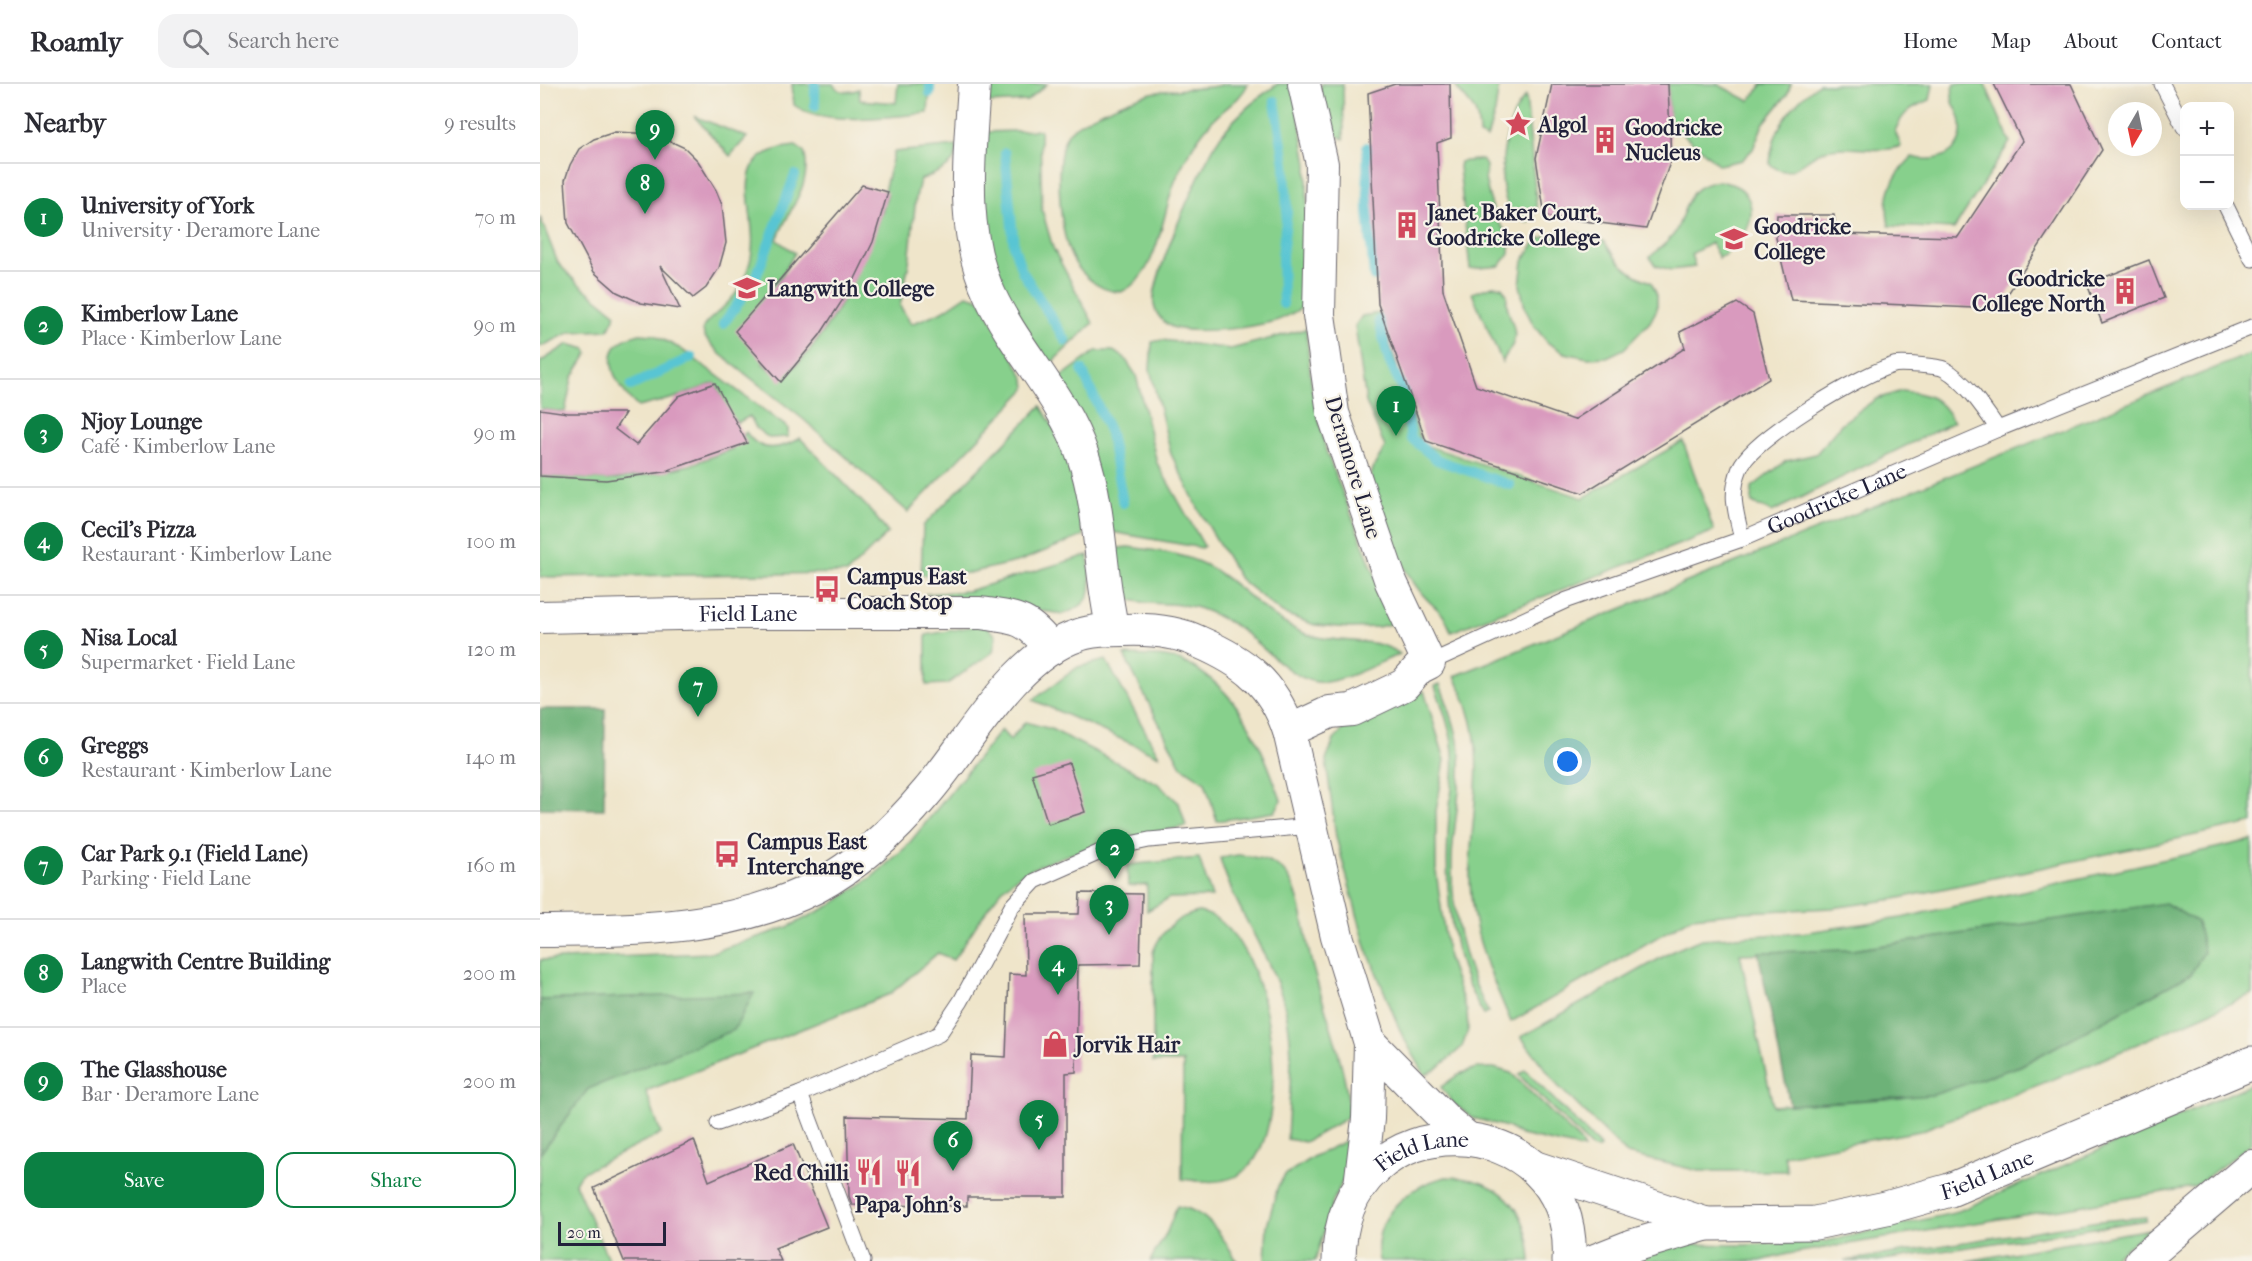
<!DOCTYPE html>
<meta charset="utf-8">
<style>
body{margin:0;font-family:"IM FELL French Canon",serif;background:#f2f2f3;color:#2b2b33}
.controls{position:absolute;right:18px;top:18px;display:grid;overflow:hidden;border-radius:12px;box-shadow:0 6px 24px #0002}
.controls button{width:54px;height:54px;display:grid;place-items:center;padding:0;border:0;border-bottom:2px solid #e1e1e2;background:#fff;color:#2b2b33;font:30px sans-serif}
.compass{position:absolute;left:1568px;top:18px;width:54px;height:54px;border-radius:50%;background:#fff;box-shadow:0 6px 24px #0002;rotate:189deg}
.scale{position:absolute;left:18px;bottom:15px;width:108px;box-sizing:border-box;padding-left:6px;border:3px solid #22223b;border-top:0;font-size:16px;line-height:21px;white-space:nowrap;color:#22223b;-webkit-text-stroke:4px #f7f3e8;paint-order:stroke}
.you{position:absolute;left:1028px;top:678px;width:21px;height:21px;margin:-15px;border:4px solid #fff;border-radius:50%;background:#1a73e8;box-shadow:0 0 0 9px #1a73e833}
.badge{display:grid;place-items:center;width:39px;height:39px;border-radius:50%;background:#0b8043;color:#fff;font-size:20px;font-weight:700}
.pin{position:absolute;translate:-50% -50px;filter:drop-shadow(0 2px 3px #0008)}
.pin::after{content:'';position:absolute;top:32px;width:21px;height:18px;background:inherit;clip-path:polygon(0 0,100% 0,50% 100%)}
.list{margin:0;padding:0;list-style:none}
h2{display:flex;justify-content:space-between;align-items:center;height:78px;margin:0;padding:0 24px;font-size:26px}
h2 small{font-size:20px;font-weight:400;color:#7c7c81}
.list li{display:grid;grid-template-columns:39px 1fr auto;gap:18px;align-items:center;box-sizing:border-box;height:108px;padding:0 24px;border-top:2px solid #e1e1e2}
.list b{display:block;font-size:22px;white-space:nowrap}
.list p{margin:0;font-size:20px;white-space:nowrap;color:#7c7c81}
.list em{font-size:20px;font-style:normal;color:#7c7c81}
.actions{display:flex;gap:12px;padding:18px 24px}
.actions a{flex:1;padding:14px 0;border:2px solid #0b8043;border-radius:18px;text-align:center;font-size:21px;color:#0b8043}
.actions .main{background:#0b8043;color:#fff}
.icon{flex:none;width:33px;height:33px;fill:none;stroke:currentColor;stroke-width:2;stroke-linecap:round;stroke-linejoin:round}
.map{position:relative;flex:none;width:1712px;height:1177px;overflow:hidden}
header{display:flex;align-items:center;gap:36px;box-sizing:border-box;height:84px;padding:0 30px;background:#fff;border-bottom:2px solid #e1e1e2}
header strong{font-size:28px}
nav{display:flex;gap:33px;margin-inline-start:auto;font-size:21px}
.search{width:420px;height:54px;background:#f2f2f3;display:flex;align-items:center;gap:15px;box-sizing:border-box;padding:0 21px;border-radius:18px;color:#7c7c81;font-size:22px}
main{display:flex}
aside{flex:1;background:#fff}
.map>svg:first-child{display:block}
.green{fill:#87d08c;stroke:#547964;stroke-width:1.5;fill-rule:evenodd}
.forest{fill:#6db278;stroke:#486a5a;stroke-width:1.5}
.lines{fill:none;stroke-linecap:round;stroke-linejoin:round}
.stream{stroke:#59c5d3;stroke-width:10}
.building{fill:#d99abe}
.lane-casing{stroke:#6a666d;stroke-width:17}
.street-casing{stroke:#6a666d;stroke-width:34}
.secondary-casing{stroke:#6a666d;stroke-width:35}
.lane{stroke:#fff;stroke-width:15}
.street{stroke:#fff;stroke-width:32}
.secondary{stroke:#fff;stroke-width:33}
.labels{text-anchor:middle;stroke-width:4.5;stroke-linejoin:round;paint-order:stroke}
.poi-label{font-size:22px;font-weight:bold;fill:#22223b;stroke:#f7f3e8;text-anchor:start}
.street-label{font-size:22px;fill:#22223b;stroke:#f7f3e8}
</style>
<header>
<strong>Roamly</strong>
<div class="search"><svg class="icon" aria-label="search" viewBox="0 0 24 24"><circle cx="10" cy="10" r="6"/><path d="M15 15l6 6"/></svg>Search here</div>
<nav><a>Home</a><a>Map</a><a>About</a><a>Contact</a></nav>
</header>
<main>
<aside>
<h2>Nearby<small>9 results</small></h2>
<ul class="list">
<li><span class="badge">1</span><div><b>University of York</b><p>University · Deramore Lane</p></div><em>70 m</em></li>
<li><span class="badge">2</span><div><b>Kimberlow Lane</b><p>Place · Kimberlow Lane</p></div><em>90 m</em></li>
<li><span class="badge">3</span><div><b>Njoy Lounge</b><p>Café · Kimberlow Lane</p></div><em>90 m</em></li>
<li><span class="badge">4</span><div><b>Cecil's Pizza</b><p>Restaurant · Kimberlow Lane</p></div><em>100 m</em></li>
<li><span class="badge">5</span><div><b>Nisa Local</b><p>Supermarket · Field Lane</p></div><em>120 m</em></li>
<li><span class="badge">6</span><div><b>Greggs</b><p>Restaurant · Kimberlow Lane</p></div><em>140 m</em></li>
<li><span class="badge">7</span><div><b>Car Park 9.1 (Field Lane)</b><p>Parking · Field Lane</p></div><em>160 m</em></li>
<li><span class="badge">8</span><div><b>Langwith Centre Building</b><p>Place</p></div><em>200 m</em></li>
<li><span class="badge">9</span><div><b>The Glasshouse</b><p>Bar · Deramore Lane</p></div><em>200 m</em></li>
</ul>
<div class="actions"><a class="main">Save</a><a>Share</a></div>
</aside>
<div class="map">
<svg width="1712" height="1177" viewBox="0 0 1712 1177">
<rect width="100%" height="100%" fill="#f7f3e8"/>
<filter id="ink" filterUnits="userSpaceOnUse"><feTurbulence type="fractalNoise" baseFrequency=".0167" numOctaves="2"/><feDisplacementMap in="SourceGraphic" scale="12" xChannelSelector="R" yChannelSelector="G"/><feConvolveMatrix kernelMatrix="1 2 1 2 8 2 1 2 1" color-interpolation-filters="sRGB"/></filter>
<filter id="wash" filterUnits="userSpaceOnUse"><feTurbulence type="fractalNoise" baseFrequency=".008" numOctaves="4" result="noise"/><feDisplacementMap in="SourceGraphic" scale="24" xChannelSelector="R" yChannelSelector="G"/><feGaussianBlur stdDeviation="1.35" result="paint"/><feColorMatrix in="noise" values="0 0 0 0 0 0 0 0 0 0 0 0 0 0 0 0 0 1.4 0 .05"/><feComposite in="paint" operator="in"/></filter>
<g filter="url(#wash)">
<rect width="100%" height="100%" fill="#efe5ca"/>
<!-- green -->
<path class="green" d="M252 0H293C298 9 311 9 319 5L320 16 356 19 358 0H390L388 29C354 32 283 43 254 21Z
M446 0H507L487 17 449 19Z
M687 0H708C700 17 685 23 673 36 657 53 645 74 636 95 621 130 620 191 581 208 557 208 535 186 528 164 520 138 512 68 530 47 542 34 600 10 618 8 641 4 664 6 687 0Z
M738 0H753L767 80V132L762 180 767 221C757 226 746 234 735 237 710 244 659 250 635 244 625 241 616 231 614 221 609 198 666 69 683 49 698 30 718 13 738 0Z
M782 0H803L804 55 786 47 779 8Z
M914 0H959L955 28 947 54 939 51C938 19 929 23 914 0Z
M1128 0H1177L1209 17 1223 0H1251L1247 11 1223 40 1213 65 1202 76 1179 81 1129 38Z
M1279 0H1393L1390 16C1371 23 1363 28 1355 47L1361 62C1335 71 1309 59 1283 67 1263 74 1251 99 1230 80 1231 46 1252 19 1279 0Z
M1415 0H1445L1470 58 1414 145 1349 142C1343 112 1351 94 1372 73 1396 80 1424 70 1421 40 1420 22 1406 21 1415 0Z
M986 12 997 126 989 138C945 131 963 34 986 12Z
M154 32 207 53 190 72Z
M500 46 502 126 513 164 553 239 507 283 448 190 439 137 445 48Z
M256 62 264 68C274 100 247 127 237 156L255 169 236 201 223 280 239 293C281 275 337 156 347 111L344 107 354 68 417 62C417 84 398 88 380 96L376 113 369 179 360 222 371 240 403 227 427 211 440 215 485 295 486 305 368 428 263 335 180 270 164 252 163 244 166 239C189 218 201 210 210 178 223 130 177 69 256 62Z
M942 75 946 82 945 95 949 112 956 135 970 153 969 170 960 182 930 185 919 83 920 78Z
M1179 97C1189 99 1202 102 1207 112 1220 136 1199 164 1179 174L1171 159 1151 170 1155 183 1131 186 1115 181 1110 173C1117 166 1129 158 1134 150 1149 124 1143 102 1179 97Z
M0 133 18 179 36 198 76 230 68 246 31 248 0 263Z
M1015 148 1040 149 1064 157C1075 176 1090 191 1111 198L1117 211V225L1110 238 1084 265 1067 273 1048 274 1025 269 1008 259 994 242 985 224 980 201 983 177 997 156Z
M953 202 962 203 967 211C964 228 978 242 974 257 972 264 965 272 962 278L932 209Z
M840 229 882 360 1043 414 1143 357 1174 447 911 548C903 525 897 527 883 511 864 489 824 418 832 388 834 380 841 371 845 363L826 318 815 242 822 232Z
M766 245 772 306 786 367 854 539 838 543 810 544 775 541 742 529 700 495 660 428 631 370 610 285 612 258 622 256 691 265Z
M100 250 114 251 141 265 248 344V353L229 354 216 344 210 332 197 339 191 332 175 299 134 314 98 323C73 300 53 260 100 250Z
M28 260 46 265 48 269 32 294 25 328 0 325V278Z
M556 267H573L584 273 596 291 617 379 664 462 662 464 572 448 517 296Z
M1712 269V739L1355 815 1292 824 1202 828 1152 833 971 938C953 897 935 857 931 812 926 757 943 702 934 648 931 628 923 611 915 592Z
M1362 307C1390 310 1399 313 1414 338L1232 428 1212 419V403L1246 377 1276 370 1302 339 1336 315Z
M501 322C531 372 538 394 543 452L480 477 429 489 381 491 383 442Z
M206 348C220 370 240 366 260 354L331 427 348 449 307 489 0 493V392L69 396 112 390 150 381 192 365Z
M588 463C619 467 650 470 676 487 707 507 731 537 766 550 797 561 834 551 860 570 836 580 812 594 786 598 755 603 719 556 694 541 684 535 672 529 661 525 634 515 600 526 577 509L574 471 579 464Z
M548 471C551 502 558 519 523 530L384 510 428 507Z
M445 540 456 552 453 568 407 600 386 601V551Z
M584 571C602 572 627 570 643 578 700 604 721 661 741 716L735 728 677 737 665 698 641 682Z
M566 576 619 672 493 616 538 583Z
M900 600C908 623 918 646 920 671 922 704 914 739 912 772 910 825 924 882 948 928L944 931C907 874 904 798 909 732 911 708 916 683 912 659 909 640 901 620 895 602Z
M884 607 905 676 896 727V787L908 874 927 928 928 946 922 963 898 984 885 991 862 951 826 863 796 753 786 676 794 656 806 641Z
M485 638 511 645 617 699 639 719 646 742C602 752 498 771 467 801 450 816 428 856 413 876L398 869 350 910 106 1007 121 1050 41 1089 35 1099 69 1177H0V1070L48 1005 194 946 213 910 0 916V876L170 869 248 843 291 821 332 793 366 763 461 646 470 656Z
M1712 756V910L1547 982 1380 1047 1244 1071 1247 1087H1159L1087 1070 1018 1002 981 953 1133 867 1161 855 1261 849 1361 834ZM1549 832 1651 890 1480 982 1361 1014 1233 1022 1200 870 1312 866Z
M698 771C716 773 735 775 747 791 763 813 765 857 773 884 781 914 815 1008 807 1034L765 1058 747 1055C749 1004 758 955 739 904 722 859 693 820 680 774Z
M659 774 672 813 629 814 607 827V801L588 802 587 781Z
M659 828C731 839 759 1044 704 1087 687 1101 662 1098 642 1095L643 978H613V868C620 848 637 832 659 828Z
M937 984H954L971 989 1040 1057 1044 1065 981 1051 967 1043 933 1034 913 1019 901 1003 919 990Z
M985 986 1060 1062 1059 1065H1053L979 991Z
M1712 1000V1059L1654 1103 1248 1170 1220 1177H1105L1102 1167 1136 1160 1203 1161 1287 1157 1414 1129Z
M812 1054 806 1090 793 1117 775 1177H725L727 1142 738 1102 745 1091 774 1072Z
M906 1093C961 1094 988 1123 991 1177H839C831 1133 868 1102 906 1093Z
M637 1122C669 1127 682 1152 697 1177H610L627 1148Z
M1606 1133V1136L1336 1177H1305L1559 1137Z
M1610 1145 1569 1177H1427Z"/>
<!-- forest -->
<path class="forest" d="M0 625H65L64 725 0 724Z
M1625 819 1657 838 1664 868 1651 890 1480 982 1393 1011 1250 1021 1218 868 1312 866Z
M214 909 194 946 48 1005 0 1070V916Z"/>
<g class="lines">
<!-- stream -->
<path class="stream" d="M275 0V22
M390 0V9
M735 17 745 80 747 128 742 171 743 220
M827 63 828 127 834 193
M465 69 474 163 482 187 526 257
M839 236 849 277 864 309 871 354 897 376 970 401
M183 240 215 196 255 91
M542 286 570 349 583 419
M91 302 152 273"/>
</g>
<g id="blocks">
<!-- building -->
<path class="building" d="M855 0H910L911 54 897 59 903 206 936 302 1034 336 1145 264 1140 248 1197 219 1213 230 1229 295 1043 409 886 357 838 220 828 9Z
M1012 0H1128L1131 76 1106 145 1005 132 996 74Z
M1454 0H1531L1562 66 1458 225 1251 216 1236 154 1237 131H1294L1297 150 1418 153 1482 57Z
M75 48 115 50 145 64 158 77 176 106 182 121 186 159 179 184 166 204 153 214 120 182 140 225 101 219 77 208 54 188 28 139 25 96 30 81 39 65 54 55Z
M322 101 348 108 333 158 311 203 280 251 241 298 195 247Z
M1609 176 1624 214 1562 239 1547 200Z
M175 299 207 359 129 386 131 387 66 396 0 392V325L28 329H85L75 345 96 361 139 312Z
M529 679 545 728 508 740 492 690Z
M540 809 602 810 600 880 538 881 536 988 526 989V1113H427V1122L312 1121 309 1112 307 1032 428 1035 431 971 466 973 469 890 486 891 485 830H539Z
M154 1056 169 1097 253 1060 287 1143 235 1164 241 1177H84L54 1104Z"/>
</g>
</g>
<g filter="url(#ink)">
<use href="#blocks" fill-opacity="0" stroke="#6a666d" stroke-width="1.5"/>
<g class="lines">
<defs>
<g id="lane">
<path d="M1622 0 1644 43"/>
<path d="M1686 122 1712 175"/>
<path d="M1202 455C1196 428 1189 411 1200 384 1212 355 1322 289 1354 281 1360 279 1398 282 1404 285 1425 296 1445 326 1458 345"/>
<path id="s1" d="M889 579 1027 516 1202 455 1458 345 1712 243"/>
<path d="M178 1039 260 1010"/>
<path d="M323 1177 260 1010 399 950 421 917 472 822 495 797 567 765 609 756 772 742"/>
</g>
<g id="street">
<path d="M434 0C430 69 419 146 450 211 476 267 523 312 543 372 562 428 559 489 573 546"/>
<path id="s2" d="M0 533 185 529H440C477 534 488 534 511 565"/>
<path d="M749 647 790 628 812 626 864 601 879 584 889 579 851 498 793 329 779 231 782 80 764 0"/>
<path d="M0 847C93 846 190 847 276 803 317 781 356 745 386 709 429 660 473 572 539 551 552 546 570 546 584 546 609 545 636 547 659 558 705 578 733 599 749 647L797 852 830 959 828 1035 820 1102"/>
<path d="M830 959 908 1038 927 1054"/>
<path d="M1601 1177 1712 1082"/>
</g>
<g id="secondary">
<path d="M993 1083 1166 1140"/>
<path id="s3" d="M799 1177C798 1009 1039 1019 1029 1177"/>
<path id="s4" d="M1054 1177 1092 1162 1166 1140 1275 1139 1346 1124 1410 1106 1712 979"/>
</g>
</defs>
<!-- lane casing -->
<use href="#lane" class="lane-casing"/>
<!-- street casing -->
<use href="#street" class="street-casing"/>
<!-- secondary casing -->
<use href="#secondary" class="secondary-casing"/>
<!-- lane -->
<use href="#lane" class="lane"/>
<!-- street -->
<use href="#street" class="street"/>
<!-- secondary -->
<use href="#secondary" class="secondary"/>
</g>
</g>
<!-- icons -->
<defs>
<symbol id="sight-bare" viewBox="-9 -9 18 18"><path d="M0-6L1.8-2.2L6-1.7L2.9 1.2L3.7 5.4L0 3.3L-3.7 5.4L-2.9 1.2L-6-1.7L-1.8-2.2Z" fill="#d1495b" stroke="#f7f3e8" stroke-width="2.5" paint-order="stroke"/></symbol>
<symbol id="building-bare" viewBox="-9 -9 18 18"><path d="M-4-6H4V6H1V3H-1V6H-4ZM-2.5-4.3h1.7v1.8h-1.7ZM.8-4.3h1.7v1.8H.8ZM-2.5-1h1.7V.8h-1.7ZM.8-1h1.7V.8H.8Z" fill="#d1495b" stroke="#f7f3e8" stroke-width="2.5" paint-order="stroke"/></symbol>
<symbol id="university-bare" viewBox="-9 -9 18 18"><path d="M0-5L7-2L0 1L-7-2ZM-4 1L0 2.5L4 1V4Q0 6-4 4Z" fill="#d1495b" stroke="#f7f3e8" stroke-width="2.5" paint-order="stroke"/></symbol>
<symbol id="bus-bare" viewBox="-9 -9 18 18"><path d="M-5-6H5V4H4V6H2V4H-2V6H-4V4H-5ZM-3.5-4V0h7V-4ZM-3.5 1.2v1.5H-2V1.2ZM2 1.2v1.5H3.5V1.2Z" fill="#d1495b" stroke="#f7f3e8" stroke-width="2.5" paint-order="stroke"/></symbol>
<symbol id="shop-bare" viewBox="-9 -9 18 18"><path d="M-5-2.5h2.3a2.7 3.5 0 0 1 5.4 0H5L5.5 6h-11ZM-1.5-2.5h3a1.5 2.3 0 0 0-3 0Z" fill="#d1495b" stroke="#f7f3e8" stroke-width="2.5" paint-order="stroke"/></symbol>
<symbol id="restaurant-bare" viewBox="-9 -9 18 18"><path d="M-5-6h1v4h1v-4h1v4h1v-4h1v5L-1.5 .5V6h-2V.5L-5-1ZM5-6V6H3V1.5H1.5Q1.5-4 5-6Z" fill="#d1495b" stroke="#f7f3e8" stroke-width="2.5" paint-order="stroke"/></symbol>
</defs>
<g fill-rule="evenodd">
<use href="#sight-bare" x="959" y="21" width="38" height="38"/>
<use href="#building-bare" x="1046" y="37" width="38" height="38"/>
<use href="#building-bare" x="848" y="122" width="38" height="38"/>
<use href="#university-bare" x="1175" y="136" width="38" height="38"/>
<use href="#university-bare" x="188" y="185" width="38" height="38"/>
<use href="#building-bare" x="1566" y="188" width="38" height="38"/>
<use href="#bus-bare" x="268" y="486" width="38" height="38"/>
<use href="#bus-bare" x="168" y="751" width="38" height="38"/>
<use href="#shop-bare" x="496" y="941" width="38" height="38"/>
<use href="#restaurant-bare" x="310" y="1069" width="38" height="38"/>
<use href="#restaurant-bare" x="349" y="1070" width="38" height="38"/>
</g>
<g class="labels">
<!-- poi labels -->
<g class="poi-label">
<text x="998" y="48">Algol</text>
<text x="1085" y="51">Goodricke<tspan x="1085" dy="25">Nucleus</tspan></text>
<text x="887" y="136">Janet Baker Court,<tspan x="887" dy="25">Goodricke College</tspan></text>
<text x="1214" y="150">Goodricke<tspan x="1214" dy="25">College</tspan></text>
<text x="1565" y="202" text-anchor="end">Goodricke<tspan x="1565" dy="25">College North</tspan></text>
<text x="227" y="212">Langwith College</text>
<text x="307" y="500">Campus East<tspan x="307" dy="25">Coach Stop</tspan></text>
<text x="207" y="765">Campus East<tspan x="207" dy="25">Interchange</tspan></text>
<text x="535" y="968">Jorvik Hair</text>
<text x="309" y="1096" text-anchor="end">Red Chilli</text>
<text x="368" y="1128" text-anchor="middle">Papa John's</text>
</g>
<!-- street labels -->
<g class="street-label">
<text transform="translate(814 383) rotate(73)" y="8">Deramore Lane</text>
<text dy="8" stroke="none"><textPath href="#s1" startOffset="440">Goodricke Lane</textPath></text>
<text dy="8" stroke="none"><textPath href="#s2" startOffset="208">Field Lane</textPath></text>
<text dy="8" stroke="none"><textPath href="#s3" startOffset="154">Field Lane</textPath></text>
<text dy="8" stroke="none"><textPath href="#s4" startOffset="406">Field Lane</textPath></text>
</g>
</g>
</svg>
<div class="controls">
<button>+</button>
<button>−</button>
</div>
<svg class="compass" viewBox="-18 -18 36 36"><path d="M0-13l5 13h-10z" fill="#e53935"/><path d="M0 13l5-13h-10z" fill="#7c7c81"/></svg>
<div class="scale">20 m</div>
<div class="you"></div>
<div class="pin badge" style="left:856px;top:352px">1</div>
<div class="pin badge" style="left:575px;top:795px">2</div>
<div class="pin badge" style="left:569px;top:851px">3</div>
<div class="pin badge" style="left:518px;top:911px">4</div>
<div class="pin badge" style="left:499px;top:1066px">5</div>
<div class="pin badge" style="left:413px;top:1087px">6</div>
<div class="pin badge" style="left:158px;top:633px">7</div>
<div class="pin badge" style="left:105px;top:130px">8</div>
<div class="pin badge" style="left:115px;top:76px">9</div>
</div>
</main>
